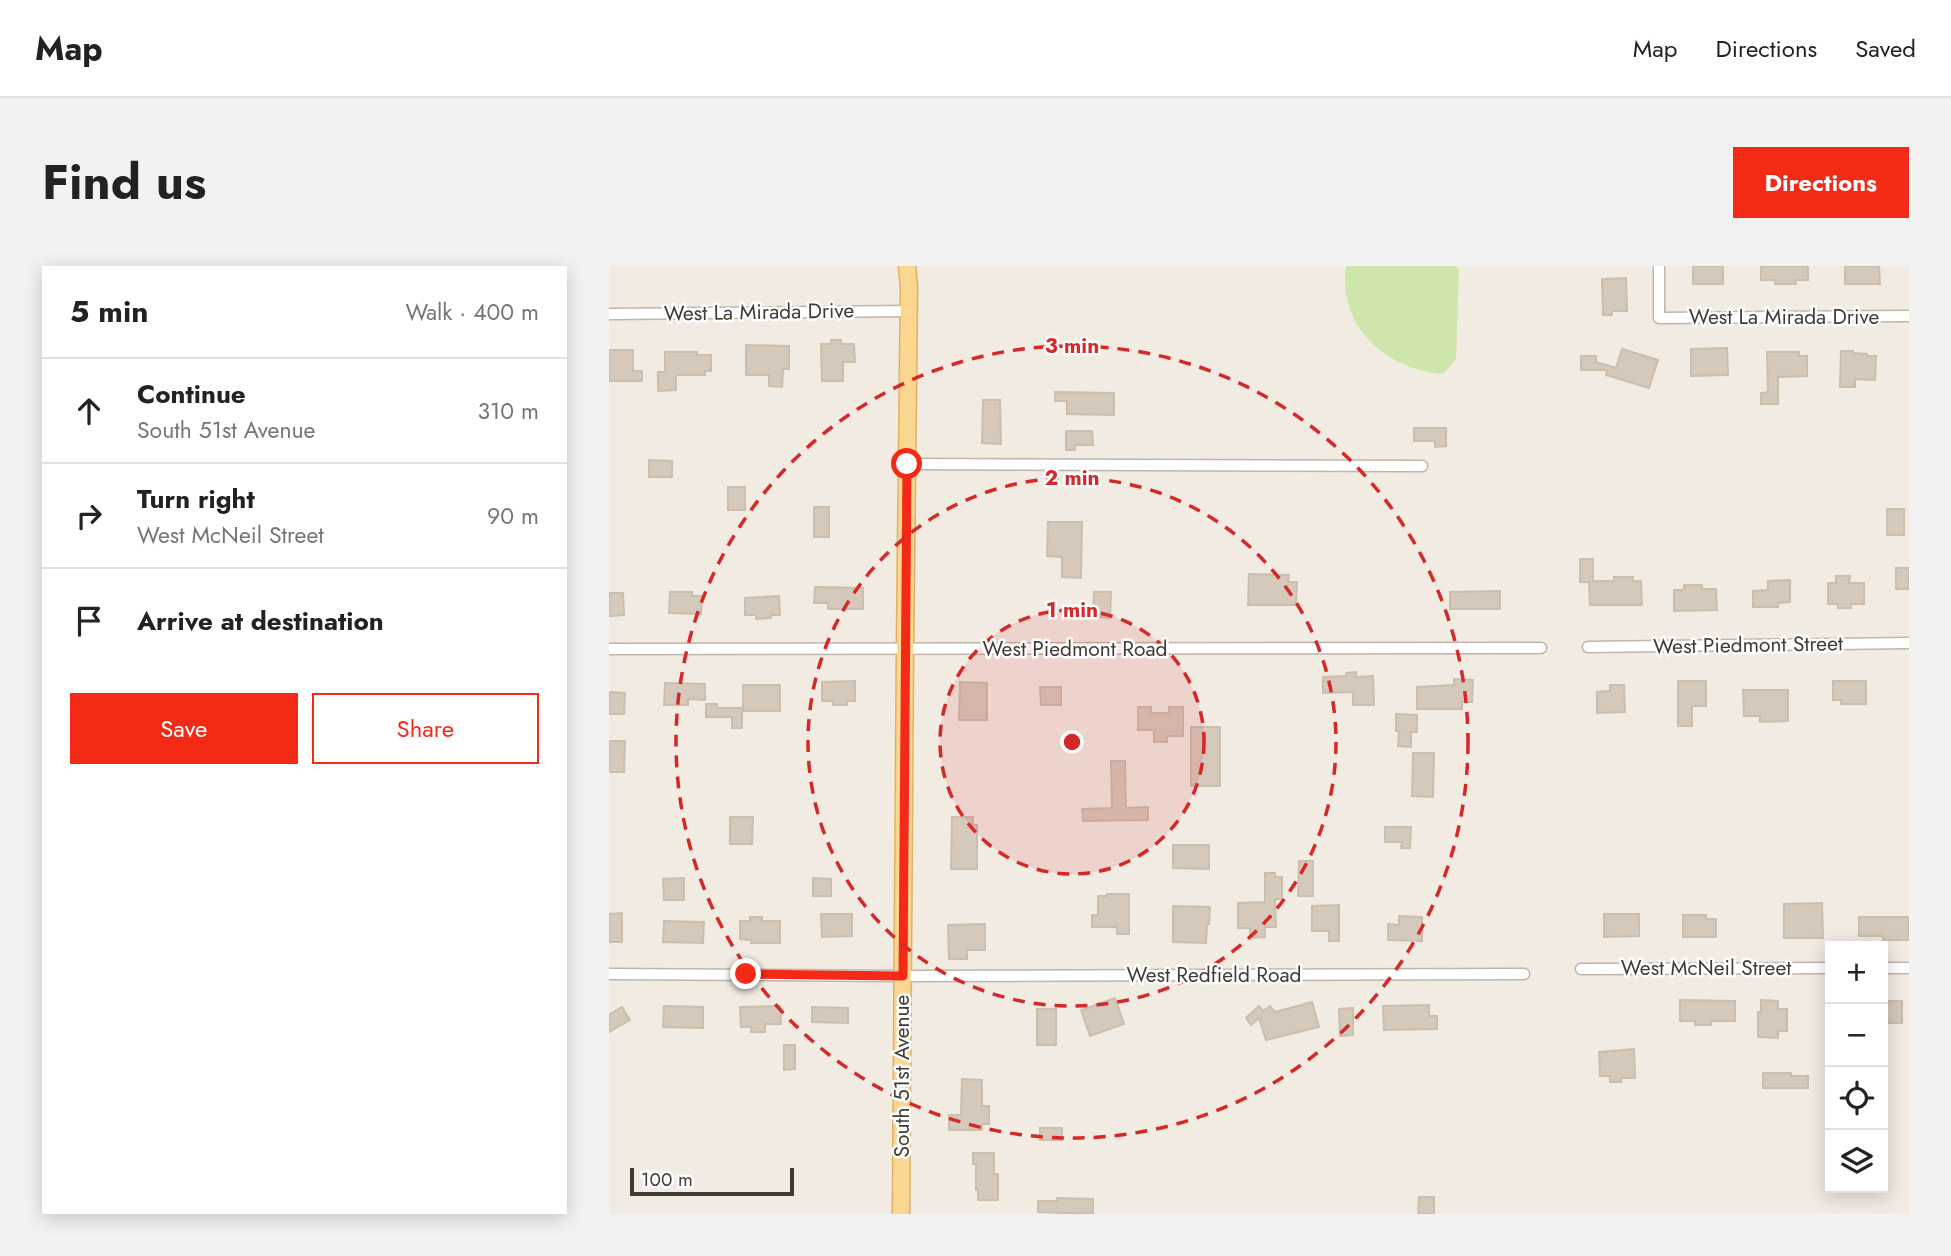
<!DOCTYPE html>
<meta charset="utf-8">
<style>
body{margin:0;font-family:Jost,sans-serif;background:#f2f2f2;color:#222}
.controls{position:absolute;right:21px;bottom:21px;display:grid;overflow:hidden;border-radius:0px;box-shadow:0 4px 18px #0003}
.controls button{width:63px;height:63px;display:grid;place-items:center;padding:0;border:0;border-bottom:2px solid #e0e0e0;background:#fff;color:#222;font:35px sans-serif}
.scale{position:absolute;left:21px;bottom:18px;width:164px;box-sizing:border-box;padding-left:7px;border:4px solid #423b33;border-top:0;font-size:19px;line-height:24px;white-space:nowrap;color:#423b33;-webkit-text-stroke:5px #fff;paint-order:stroke}
.stop{position:absolute;width:21px;height:21px;margin:-16px;border:5px solid #f42916;border-radius:50%;background:#fff}
.stop.end{background:#f42916;border-color:#fff;box-shadow:0 2px 7px #0008}
.list{margin:0;padding:0;list-style:none}
h2{display:flex;justify-content:space-between;align-items:center;height:91px;margin:0;padding:0 28px;font-size:30px}
h2 small{font-size:23px;font-weight:400;color:#767676}
.list li{display:grid;grid-template-columns:46px 1fr auto;gap:21px;align-items:center;box-sizing:border-box;height:105px;padding:0 28px;border-top:2px solid #e0e0e0}
.list b{display:block;font-size:26px;white-space:nowrap}
.list p{margin:0;font-size:23px;white-space:nowrap;color:#767676}
.list em{font-size:23px;font-style:normal;color:#767676}
.actions{display:flex;gap:14px;padding:21px 28px}
.actions a{flex:1;padding:16px 0;border:2px solid #f42916;border-radius:0px;text-align:center;font-size:24px;color:#f42916}
.actions .main{background:#f42916;color:#fff}
.icon{flex:none;width:38px;height:38px;fill:none;stroke:currentColor;stroke-width:2;stroke-linecap:round;stroke-linejoin:round}
.map{position:relative;flex:none;width:1300px;height:948px;overflow:hidden;border-radius:0px}
header{display:flex;align-items:center;gap:42px;box-sizing:border-box;height:98px;padding:0 35px;background:#fff;border-bottom:2px solid #e0e0e0}
header strong{font-size:33px}
nav{display:flex;gap:38px;margin-inline-start:auto;font-size:24px}
.intro{display:flex;align-items:center;justify-content:space-between;box-sizing:border-box;height:168px;padding:0 42px}
h1{margin:0;font-size:49px}
.button{padding:18px 32px;border-radius:0px;background:#f42916;color:#fff;font-size:24px;font-weight:700}
main{display:flex;gap:42px;padding:0 42px}
aside{flex:1;background:#fff;border-radius:0px;box-shadow:0 4px 18px #0003}
.map>svg:first-child{display:block}
.green{fill:#cee5ab}
.building{fill:#d5c9bb;stroke:#ccbeac;stroke-width:2}
.lines{fill:none;stroke-linecap:round;stroke-linejoin:round}
.street-casing{stroke:#bfb5a8;stroke-width:13}
.primary-casing{stroke:#dfb262;stroke-width:19}
.street{stroke:#fff;stroke-width:10}
.primary{stroke:#fbd691;stroke-width:16}
.route{stroke:#f42916;stroke-width:9}
.ring{fill:none;stroke:#d62828;stroke-width:3.5;stroke-dasharray:12 9}
.labels{text-anchor:middle;stroke-width:5;stroke-linejoin:round;paint-order:stroke}
.street-label{font-size:21px;fill:#423b33;stroke:#fff}
.centre{fill:#d62828;stroke:#fff;stroke-width:3.5}
.ring-label{font-size:21px;text-anchor:middle;font-weight:bold;fill:#d62828;stroke:#fff;stroke-width:5;stroke-linejoin:round;paint-order:stroke}
</style>
<header>
<strong>Map</strong>
<nav><a>Map</a><a>Directions</a><a>Saved</a></nav>
</header>
<div class="intro"><h1>Find us</h1><a class="button">Directions</a></div>
<main>
<aside>
<h2>5 min<small>Walk · 400 m</small></h2>
<ul class="list">
<li><svg class="icon" aria-label="ahead" viewBox="0 0 24 24"><path d="M12 20V5M6 11l6-6 6 6"/></svg><div><b>Continue</b><p>South 51st Avenue</p></div><em>310 m</em></li>
<li><svg class="icon" aria-label="right" viewBox="0 0 24 24"><path d="M7 20v-9h11M14 6l5 5-5 5"/></svg><div><b>Turn right</b><p>West McNeil Street</p></div><em>90 m</em></li>
<li><svg class="icon" aria-label="arrive" viewBox="0 0 24 24"><path d="M6 21V4h12l-3 4 3 4H6"/></svg><div><b>Arrive at destination</b></div></li>
</ul>
<div class="actions"><a class="main">Save</a><a>Share</a></div>
</aside>
<div class="map">
<svg width="1300" height="948" viewBox="0 0 1300 948">
<rect width="100%" height="100%" fill="#f1ebe2"/>
<!-- green -->
<path class="green" d="M737 0H846L850 3 847 93 834 108C776 103 729 61 737 0Z"/>
<!-- building -->
<path class="building" d="M1084 0H1114V18H1084Z
M1152 0H1199V14H1187V18H1166V14H1152Z
M1236 0H1270L1271 18H1236Z
M1017 12 1018 45H1003V49H994L993 13Z
M222 74H232V78H245L246 96H234V115H213L212 78H222Z
M137 79 180 80V103H174L173 121 160 120V109H137Z
M1118 82 1119 109 1082 110V83Z
M1013 83 1049 94 1040 122 997 109 998 104H972V90H987V96L1007 102Z
M0 84H24V105H33V115H0Z
M1232 85H1244V87L1258 88V90H1267L1266 114 1246 113V121H1231Z
M56 86H88V89H102V105H96V109H67V124L49 125V106H56Z
M1158 86H1190V90H1198V110L1169 111V138H1152V127L1159 126Z
M446 126 505 127V149L458 148V135H446Z
M374 134H391L392 178 373 177Z
M805 162H837V180L826 181V175H805Z
M457 165H483L484 179H466V184H457Z
M40 194 63 195V211H40Z
M119 221H136V244H119Z
M205 241H220V271H205Z
M1278 243H1295V269H1278Z
M439 256H473L472 312 453 311V291L438 290Z
M971 293H984V315H1005V311H1024V315H1032L1033 339H981L980 316H971Z
M1287 302H1300V323H1287Z
M640 308 680 309 679 316H688L687 339H639Z
M1227 310H1241L1240 317H1255V338H1242V342H1229V338H1219V317H1227Z
M1181 314V336L1169 337V341H1144V325L1159 324V315Z
M1075 319H1093V323H1107L1108 344 1065 345V324H1075Z
M206 321 254 322V343H219V337H205Z
M891 325V343H841V326Z
M61 326H83V330H93L92 348 60 347Z
M485 326H502L501 352 484 351Z
M0 327H14L15 349 0 350Z
M170 330 171 349H162V352L147 353V349H136V332Z
M747 406V411L764 410 765 439H744V426L714 427V411L737 410V407Z
M845 413 864 414 863 436H853V443H808V421L845 419Z
M246 415V435H238V439H224V435H213V416Z
M1069 415H1097V440H1083V460H1069Z
M1224 415H1257V438H1232V434H1224Z
M351 416 378 417V454H350Z
M56 417 96 418V434L79 433V439H55Z
M134 419H171V445H134Z
M1001 419H1015L1016 446 988 447V426L1001 425Z
M431 421H452V439H432Z
M1134 424H1179V455L1151 456V450H1135Z
M0 426 16 427 15 448H0Z
M97 438H108V442H133V462H123V451H97Z
M529 441H542V447H560V441H574V470H558V476H545V464H529Z
M787 448 808 449V466H802V481L789 480 790 465H787Z
M582 461H611V520H582Z
M0 475H16L15 506H0Z
M804 487H825L824 531 803 530Z
M502 495H516L517 542 539 541V554L474 555 473 543 503 542Z
M121 551H144L143 578H121Z
M343 551H364V559H368V603H342Z
M776 561H802L801 582H792L793 576H776Z
M564 579H600V603L564 602Z
M690 595H704V630H689Z
M656 607H666V611H673V633H666L667 661H656V671L641 672V662H629V637L656 636Z
M75 612V634H55L54 613Z
M204 612 222 613V630H204Z
M498 628H520V668H508V661H483V649H489V630H498Z
M1213 637 1214 672H1175V638Z
M730 639V675H720V665H703V640Z
M564 640 601 641 600 658H598L597 677 564 676Z
M13 647V676H0V648Z
M212 648H243V670L213 671Z
M995 648H1030V670L995 671Z
M1074 649H1097V653H1107V671H1074Z
M790 650 813 651V675L779 674V658L790 659Z
M141 651H153V655H171V677H142V674L131 673V655H141Z
M1250 651H1300V674H1274V670H1250Z
M55 655 95 656 94 677 54 676Z
M376 658V684H358V693H340L339 659Z
M506 732 515 758 481 770 472 744Z
M1071 734 1126 735V755H1102V759H1086V755H1071Z
M1152 734 1169 735V743H1178V765H1169V772L1149 771V746L1152 747Z
M1274 735H1293V757H1274Z
M703 736 710 761 657 774 650 752 642 759 637 752 650 740 654 745 661 740 666 746Z
M820 739V750H828V763L775 764 774 740Z
M55 740 94 741V762L54 761Z
M171 740 172 758H156V766H142V761H132L131 741Z
M13 741 21 754 0 766V749Z
M203 741 239 742V757L203 756Z
M744 742V769L731 770 730 743Z
M428 743H447V779H428Z
M175 779H186V803L175 804Z
M1025 783 1026 812H1012V816H1001V810H991L990 786Z
M1154 807H1182V810H1199V822H1154Z
M353 813 373 814V840H380V858H373V864H340V849H352Z
M431 862H453V874H431Z
M364 887H385V908H389V934H369V924H367V898H364Z
M810 931H825V948H809Z
M448 932 484 933V948L429 946V935H448Z"/>
<g class="lines">
<defs>
<path id="street" d="M1050 0V52L1300 50
M0 48 300 45
M298 198 813 200
M979 381 1300 377
M0 383 932 382
M1274 702H1300
M972 703 1221 702
M0 708 294 710 915 708"/>
<path id="primary" d="M292 948 296 383 300 21 298 0"/>
</defs>
<!-- street casing -->
<use href="#street" class="street-casing"/>
<!-- primary casing -->
<use href="#primary" class="primary-casing"/>
<!-- street -->
<use href="#street" class="street"/>
<!-- primary -->
<use href="#primary" class="primary"/>
</g>
<g class="lines">
<!-- route -->
<path class="route" d="M137 708 294 710 298 198"/>
</g>
<!-- distance rings -->
<circle cx="463" cy="476" r="132" fill="#d62828" fill-opacity=".12"/>
<g class="ring">
<circle cx="463" cy="476" r="132"/>
<circle cx="463" cy="476" r="264"/>
<circle cx="463" cy="476" r="396"/>
</g>
<g class="labels">
<!-- street labels -->
<g class="street-label">
<text transform="translate(150 46) rotate(-1)" y="7">West La Mirada Drive</text>
<text x="1175" y="58">West La Mirada Drive</text>
<text transform="translate(1139 379) rotate(-1)" y="7">West Piedmont Street</text>
<text x="466" y="390">West Piedmont Road</text>
<text x="1097" y="709">West McNeil Street</text>
<text x="605" y="716">West Redfield Road</text>
<text transform="translate(293 810) rotate(-90)" y="7">South 51st Avenue</text>
</g>
</g>
<circle cx="463" cy="476" r="10" class="centre"/>
<g class="ring-label">
<text x="463" y="87">3 min</text>
<text x="463" y="219">2 min</text>
<text x="463" y="351">1 min</text>
</g>
</svg>
<div class="controls">
<button>+</button>
<button>−</button>
<button><svg class="icon" aria-label="locate" viewBox="0 0 24 24"><circle cx="12" cy="12" r="6"/><path d="M12 2v4M12 18v4M2 12h4M18 12h4"/></svg></button>
<button><svg class="icon" aria-label="layers" viewBox="0 0 24 24"><path d="M12 4l9 5-9 5-9-5zM3 14l9 5 9-5"/></svg></button>
</div>
<div class="scale">100 m</div>
<div class="stop" style="left:298px;top:198px"></div>
<div class="stop end" style="left:137px;top:708px"></div>
</div>
</main>
